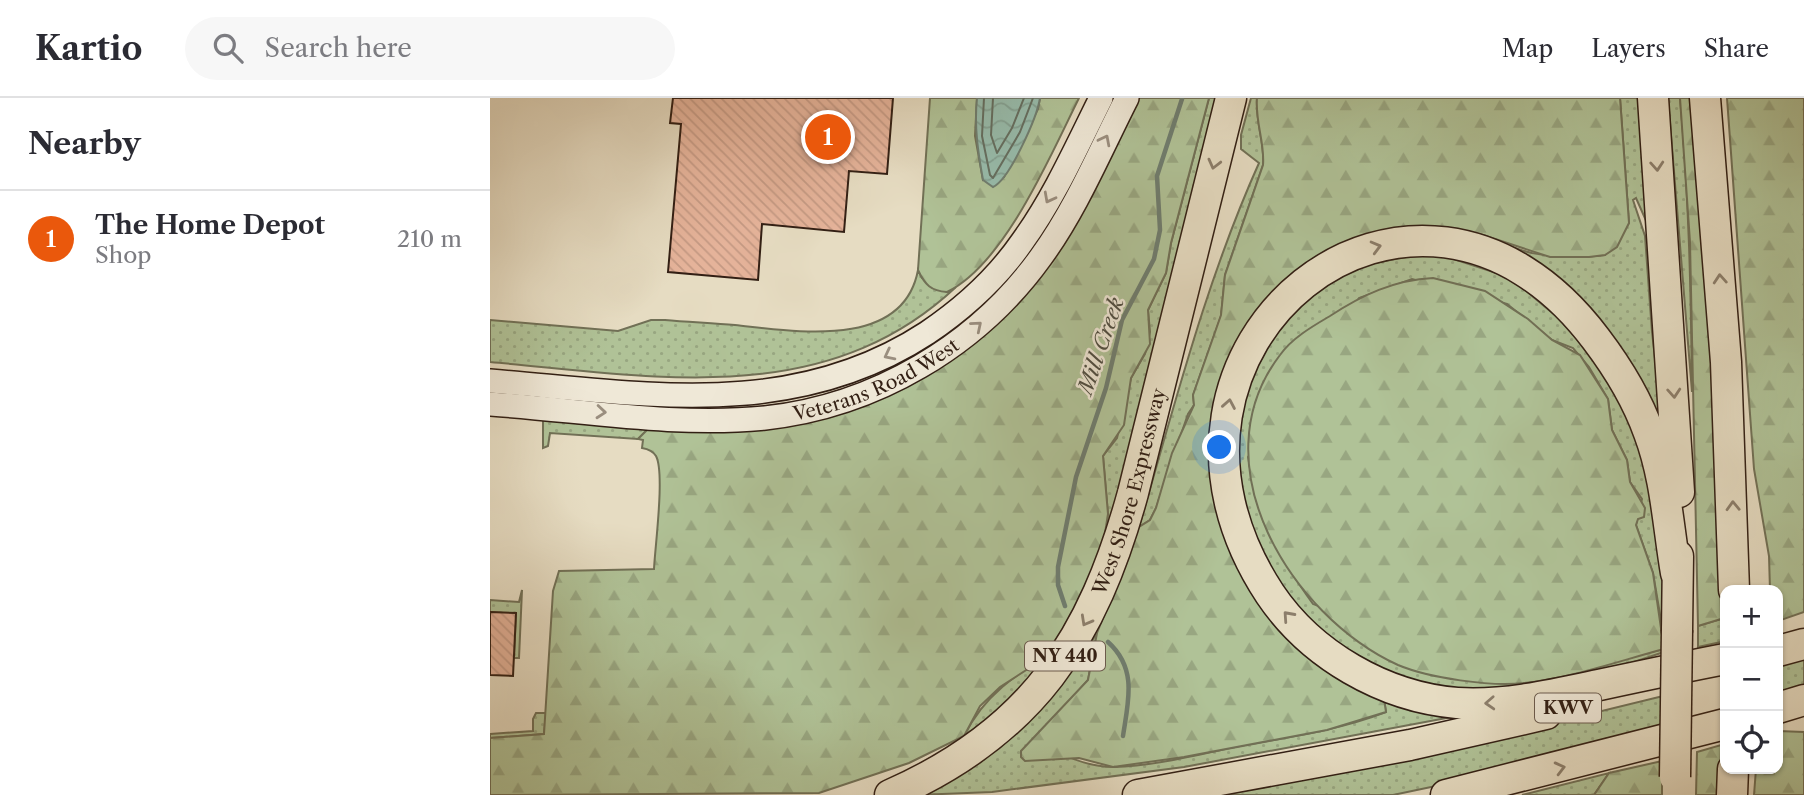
<!DOCTYPE html>
<meta charset="utf-8">
<style>
body{margin:0;font-family:"Libre Caslon Text",serif;background:#f7f7f7;color:#2b2b33}
.controls{position:absolute;right:21px;bottom:21px;display:grid;overflow:hidden;border-radius:14px;box-shadow:0 2px 5px #0004}
.controls button{width:63px;height:63px;display:grid;place-items:center;padding:0;border:0;border-bottom:2px solid #e1e1e2;background:#fff;color:#2b2b33;font:35px sans-serif}
.you{position:absolute;left:730px;top:350px;width:24px;height:24px;margin:-18px;border:5px solid #fff;border-radius:50%;background:#1a73e8;box-shadow:0 0 0 10px #1a73e833}
.badge{display:grid;place-items:center;width:46px;height:46px;border-radius:50%;background:#ea580c;color:#fff;font-size:23px;font-weight:700}
.pin{position:absolute;translate:-50% -50%;border:4px solid #fff;box-shadow:0 2px 7px #0006}
.list{margin:0;padding:0;list-style:none}
h2{display:flex;justify-content:space-between;align-items:center;height:91px;margin:0;padding:0 28px;font-size:30px}
h2 small{font-size:23px;font-weight:400;color:#7c7c81}
.list li{display:grid;grid-template-columns:46px 1fr auto;gap:21px;align-items:center;box-sizing:border-box;height:98px;padding:0 28px;border-top:2px solid #e1e1e2}
.list b{display:block;font-size:26px;white-space:nowrap}
.list p{margin:0;font-size:23px;white-space:nowrap;color:#7c7c81}
.list em{font-size:23px;font-style:normal;color:#7c7c81}
.icon{flex:none;width:38px;height:38px;fill:none;stroke:currentColor;stroke-width:2;stroke-linecap:round;stroke-linejoin:round}
.map{position:relative;flex:none;width:1314px;height:697px;overflow:hidden}
header{display:flex;align-items:center;gap:42px;box-sizing:border-box;height:98px;padding:0 35px;background:#fff;border-bottom:2px solid #e1e1e2}
header strong{font-size:33px}
nav{display:flex;gap:38px;margin-inline-start:auto;font-size:24px}
.search{width:490px;height:63px;background:#f7f7f7;display:flex;align-items:center;gap:18px;box-sizing:border-box;padding:0 24px;border-radius:38px;color:#7c7c81;font-size:26px}
main{display:flex}
aside{flex:1;background:#fff}
.map>svg:first-child{display:block}
.grass{fill:url(#grass-dots);stroke:#717056;stroke-width:2}
.forest{fill:url(#forest-firs);stroke:#717056;stroke-width:2}
.water{fill:url(#water-waves);stroke:#6f7d6f;stroke-width:2}
.lines{fill:none;stroke-linecap:round;stroke-linejoin:round}
.shore{stroke:#646e60;stroke-width:2}
.stream{stroke:#6f7d6f;stroke-width:4.5}
.building{fill:url(#building-back-hatch);stroke:#321f14;stroke-width:2}
.secondary-casing{stroke:#321f14;stroke-width:26}
.highway-casing{stroke:#321f14;stroke-width:33}
.secondary{stroke:#efe8d7;stroke-width:23}
.highway{stroke:#e6dcc2;stroke-width:30}
.highway-bridge-casing{stroke:#321f14;stroke-width:33;stroke-linecap:butt}
.highway-bridge{stroke:#e6dcc2;stroke-width:30}
.oneway{stroke:#9a8e7f}
.oneway2{stroke:#8c7e6b}
.labels{text-anchor:middle;stroke-width:5;stroke-linejoin:round;paint-order:stroke}
.shield{fill:#efe8d7;stroke:#6b5b4e;stroke-width:2}
.shield-label{font-size:18px;font-weight:bold;fill:#321f14}
.street-label{font-size:19px;fill:#321f14;stroke:#efe8d7}
.water-label{font-size:21px;font-style:italic;fill:#504e42;stroke:#efe8d7}
</style>
<header>
<strong>Kartio</strong>
<div class="search"><svg class="icon" aria-label="search" viewBox="0 0 24 24"><circle cx="10" cy="10" r="6"/><path d="M15 15l6 6"/></svg>Search here</div>
<nav><a>Map</a><a>Layers</a><a>Share</a></nav>
</header>
<main>
<aside>
<h2>Nearby<small></small></h2>
<ul class="list">
<li><span class="badge">1</span><div><b>The Home Depot</b><p>Shop</p></div><em>210 m</em></li>
</ul>
</aside>
<div class="map">
<svg width="1314" height="697" viewBox="0 0 1314 697">
<defs>
<pattern id="grass-dots" width="8" height="8" patternUnits="userSpaceOnUse" patternTransform="scale(1.75)"><rect width="8" height="8" fill="#b0c297"/><path d="M2 2h.1M6 6h.1" fill="none" stroke="#98a681" stroke-width="1.8" stroke-linecap="round"/></pattern>
<pattern id="forest-firs" width="22" height="20" patternUnits="userSpaceOnUse" patternTransform="scale(1.75)"><rect width="22" height="20" fill="#b0c297"/><path d="M5 1l3.5 6h-7zM16 11l3.5 6h-7z" fill="#98a681"/></pattern>
<pattern id="water-waves" width="16" height="10" patternUnits="userSpaceOnUse" patternTransform="scale(1.75)"><rect width="16" height="10" fill="#97bcac"/><path d="M0 5q4-4 8 0t8 0" fill="none" stroke="#83a193"/></pattern>
<pattern id="building-back-hatch" width="6" height="6" patternUnits="userSpaceOnUse" patternTransform="scale(1.75)"><rect width="6" height="6" fill="#e5b39a"/><path d="M-1 5l2 2M0 0l6 6M5-1l2 2" fill="none" stroke="#c59a84"/></pattern>
</defs>
<rect width="100%" height="100%" fill="#e6dcc2"/>
<filter id="stains"><feTurbulence type="fractalNoise" baseFrequency=".00286" numOctaves="4"/><feColorMatrix values="0 0 0 0 .2 0 0 0 0 .09 0 0 0 0 .02 0 0 0 .5 -.17"/></filter>
<radialGradient id="worn" r=".72"><stop offset=".6" stop-color="#630" stop-opacity="0"/><stop offset="1" stop-color="#630" stop-opacity=".3"/></radialGradient>
<!-- grass -->
<path class="grass" d="M719 0H733L610 467 618 416 613 358 627 340 641 280 655 256 660 234 658 212 676 175 681 145Z
M761 0H767C765 23 775 45 773 67L735 177 731 218 703 297 704 307 698 316 666 410 660 422 649 429C685 306 716 183 769 65L751 51V37Z
M1130 0H1148L1158 127 1146 100 1143 102 1155 138 1162 234 1173 332 1140 280 967 135C995 136 1016 149 1042 155 1065 159 1092 160 1115 157L1139 125Z
M1178 0H1190C1199 98 1201 196 1202 294Z
M942 154 1037 185 1118 276 1163 376 1175 495 1174 540 1163 475 1146 427 1152 401 1140 384 1137 362 1122 332 1118 301 1099 269 1083 250 1062 242 1017 206 922 181 869 200 758 359C768 421 787 456 823 506L1033 585 1174 551V554L1117 573 1034 591 955 592 897 576 826 531 786 484 757 422 746 356 757 279 801 209 859 170Z
M428 172 432 180 457 194 466 189C334 313 163 278 0 264V222L128 233 161 222H175C198 224 222 225 245 227 303 233 413 253 428 172Z
M53 319 160 329 148 341 60 335 58 348 53 350Z
M32 492 29 560H24L26 516 0 514V502L29 504Z
M1231 521V544L1208 549V528Z
M607 535 598 582 545 642C568 656 596 669 624 669 666 668 709 656 750 648 800 639 849 632 896 614L894 601 978 616 694 669 502 694 427 697 564 593 588 565Z
M564 554C542 587 507 616 474 638 494 597 526 576 564 554Z
M1314 557V592L1288 601V565Z
M1173 598V629L1027 671 903 697H696L969 648Z
M46 615H56L54 636 0 640V636L43 633V621Z
M1119 675 1104 697H1032Z"/>
<!-- forest -->
<path class="forest" d="M440 0H487L485 38 493 82 514 79 548 11 550 0H589C561 56 515 166 457 194 441 193 435 187 428 172Z
M647 0H719L681 145 676 175 658 212 660 246 641 280 634 327 613 358 618 416 610 467 564 554 510 589 490 608 474 638 419 665 329 695 0 697V640L54 636 63 493 69 473 164 471C165 449 175 375 166 358 163 353 158 351 152 350L153 342 148 341 160 329 257 331 476 250Z
M767 0H1130L1139 125 1127 149 1115 157 1099 159H1060L990 136 912 137 754 239 741 436 894 601 896 614 837 632 694 659 623 669 589 660 535 663 531 659V653L598 582 607 535 649 429 660 422 666 410 682 355 704 307 703 297 731 217 735 177 773 67C775 45 765 24 767 0Z
M1190 0H1202C1215 174 1229 347 1231 521L1208 528 1200 144Z
M1237 0H1314V514L1288 523V492H1280L1279 458 1264 371Z
M943 180 995 193 1038 221 1062 242 1090 257 1118 301 1122 332 1137 362 1140 384 1155 410 1154 419 1148 421 1146 427 1163 475 1174 551C1129 563 1081 580 1034 585 1001 589 939 580 908 567 801 518 707 366 790 257 802 240 823 228 840 218 872 197 904 182 943 180Z
M1288 633 1314 634V697H1264L1266 671H1288Z
M1231 647 1230 697H1206L1207 654Z
M1172 663V697H1104L1119 675Z"/>
<!-- water -->
<path class="water" d="M487 0H550C547 19 520 81 503 89L493 82C488 54 484 29 487 0Z"/>
<g class="lines">
<!-- shore -->
<path class="shore" d="M494 0 492 38 500 77 503 80 530 34 543 0
M503 0 501 37 507 55 522 30 534 0"/>
<!-- stream -->
<path class="stream" d="M575 508 568 487V469L586 379 616 290 632 222 664 161 670 132 667 78 692 1
M618 544C648 571 638 604 633 638"/>
</g>
<!-- building -->
<path class="building" d="M183 0H403L397 76 359 73 354 134 272 126 268 182 178 174 191 26 180 25Z
M0 514 26 515 23 578 0 577Z"/>
<g class="lines">
<defs>
<g id="secondary">
<path d="M0 283C152 295 301 324 437 235 474 210 507 180 532 144 564 100 587 48 611 0"/>
<path id="s1" d="M0 306C90 312 185 329 275 320 385 308 487 248 551 159 586 111 610 53 637 0"/>
</g>
<g id="highway">
<path d="M1163 0 1189 394"/>
<path d="M1215 0 1236 264 1244 492"/>
<path d="M1186 475C1178 428 1176 380 1159 335 1147 301 1128 270 1106 241 925 0 617 249 780 496 821 557 894 599 967 605 1015 608 1062 597 1109 587 1151 578 1193 569 1235 561"/>
<path d="M1187 532 1188 458"/>
<path d="M1288 553 1314 546"/>
<path d="M1288 610 1314 602"/>
<path id="s2" d="M400 697C542 635 603 541 643 395L741 0"/>
<path d="M648 697 920 647 1056 616"/>
<path d="M956 697 1235 626"/>
<path d="M1242 697 1243 671"/>
</g>
</defs>
<!-- secondary casing -->
<use href="#secondary" class="secondary-casing"/>
<!-- highway casing -->
<use href="#highway" class="highway-casing"/>
<!-- secondary -->
<use href="#secondary" class="secondary"/>
<!-- highway -->
<use href="#highway" class="highway"/>
<defs>
<path id="highway-bridge" d="M1185 679 1187 532"/>
</defs>
<!-- highway-bridge casing -->
<use href="#highway-bridge" class="highway-bridge-casing"/>
<!-- highway-bridge -->
<use href="#highway-bridge" class="highway-bridge"/>
</g>
<!-- one-way arrows -->
<defs><path id="oneway-chevron" d="M-2-3.5L2.5 0L-2 3.5" fill="none" stroke-width="1.6" stroke-linecap="round" stroke-linejoin="round" transform="scale(1.75)"/></defs>
<g class="oneway">
<use href="#oneway-chevron" transform="translate(615 42) rotate(-63)"/>
<use href="#oneway-chevron" transform="translate(559 100) rotate(118)"/>
<use href="#oneway-chevron" transform="translate(487 228) rotate(-40)"/>
<use href="#oneway-chevron" transform="translate(399 257) rotate(153)"/>
<use href="#oneway-chevron" transform="translate(111 314) rotate(5)"/>
</g>
<g class="oneway2">
<use href="#oneway-chevron" transform="translate(724 66) rotate(104)"/>
<use href="#oneway-chevron" transform="translate(1167 68) rotate(86)"/>
<use href="#oneway-chevron" transform="translate(886 149) rotate(-15)"/>
<use href="#oneway-chevron" transform="translate(1230 181) rotate(-94)"/>
<use href="#oneway-chevron" transform="translate(1184 295) rotate(86)"/>
<use href="#oneway-chevron" transform="translate(739 306) rotate(-80)"/>
<use href="#oneway-chevron" transform="translate(1243 408) rotate(-92)"/>
<use href="#oneway-chevron" transform="translate(798 518) rotate(-132)"/>
<use href="#oneway-chevron" transform="translate(596 523) rotate(119)"/>
<use href="#oneway-chevron" transform="translate(1000 605) rotate(177)"/>
<use href="#oneway-chevron" transform="translate(1070 670) rotate(-14)"/>
</g>
<g class="labels">
<!-- shield labels -->
<g class="shield">
<rect x="535" y="543.5" width="80" height="29" rx="5"/>
<rect x="1045" y="595.5" width="66" height="29" rx="5"/>
</g>
<g class="shield-label">
<text x="575" y="564">NY 440</text>
<text x="1078" y="616">KWV</text>
</g>
<!-- street labels -->
<g class="street-label">
<text dy="7" stroke="none"><textPath href="#s1" startOffset="394">Veterans Road West</textPath></text>
<text dy="7" stroke="none"><textPath href="#s2" startOffset="404">West Shore Expressway</textPath></text>
</g>
<!-- water labels -->
<g class="water-label">
<text transform="translate(611 248) rotate(-71)" y="7">Mill Creek</text>
</g>
</g>
<rect width="100%" height="100%" filter="url(#stains)"/>
<rect width="100%" height="100%" fill="url(#worn)"/>
</svg>
<div class="controls">
<button>+</button>
<button>−</button>
<button><svg class="icon" aria-label="locate" viewBox="0 0 24 24"><circle cx="12" cy="12" r="6"/><path d="M12 2v4M12 18v4M2 12h4M18 12h4"/></svg></button>
</div>
<div class="you"></div>
<div class="pin badge" style="left:338px;top:39px">1</div>
</div>
</main>
